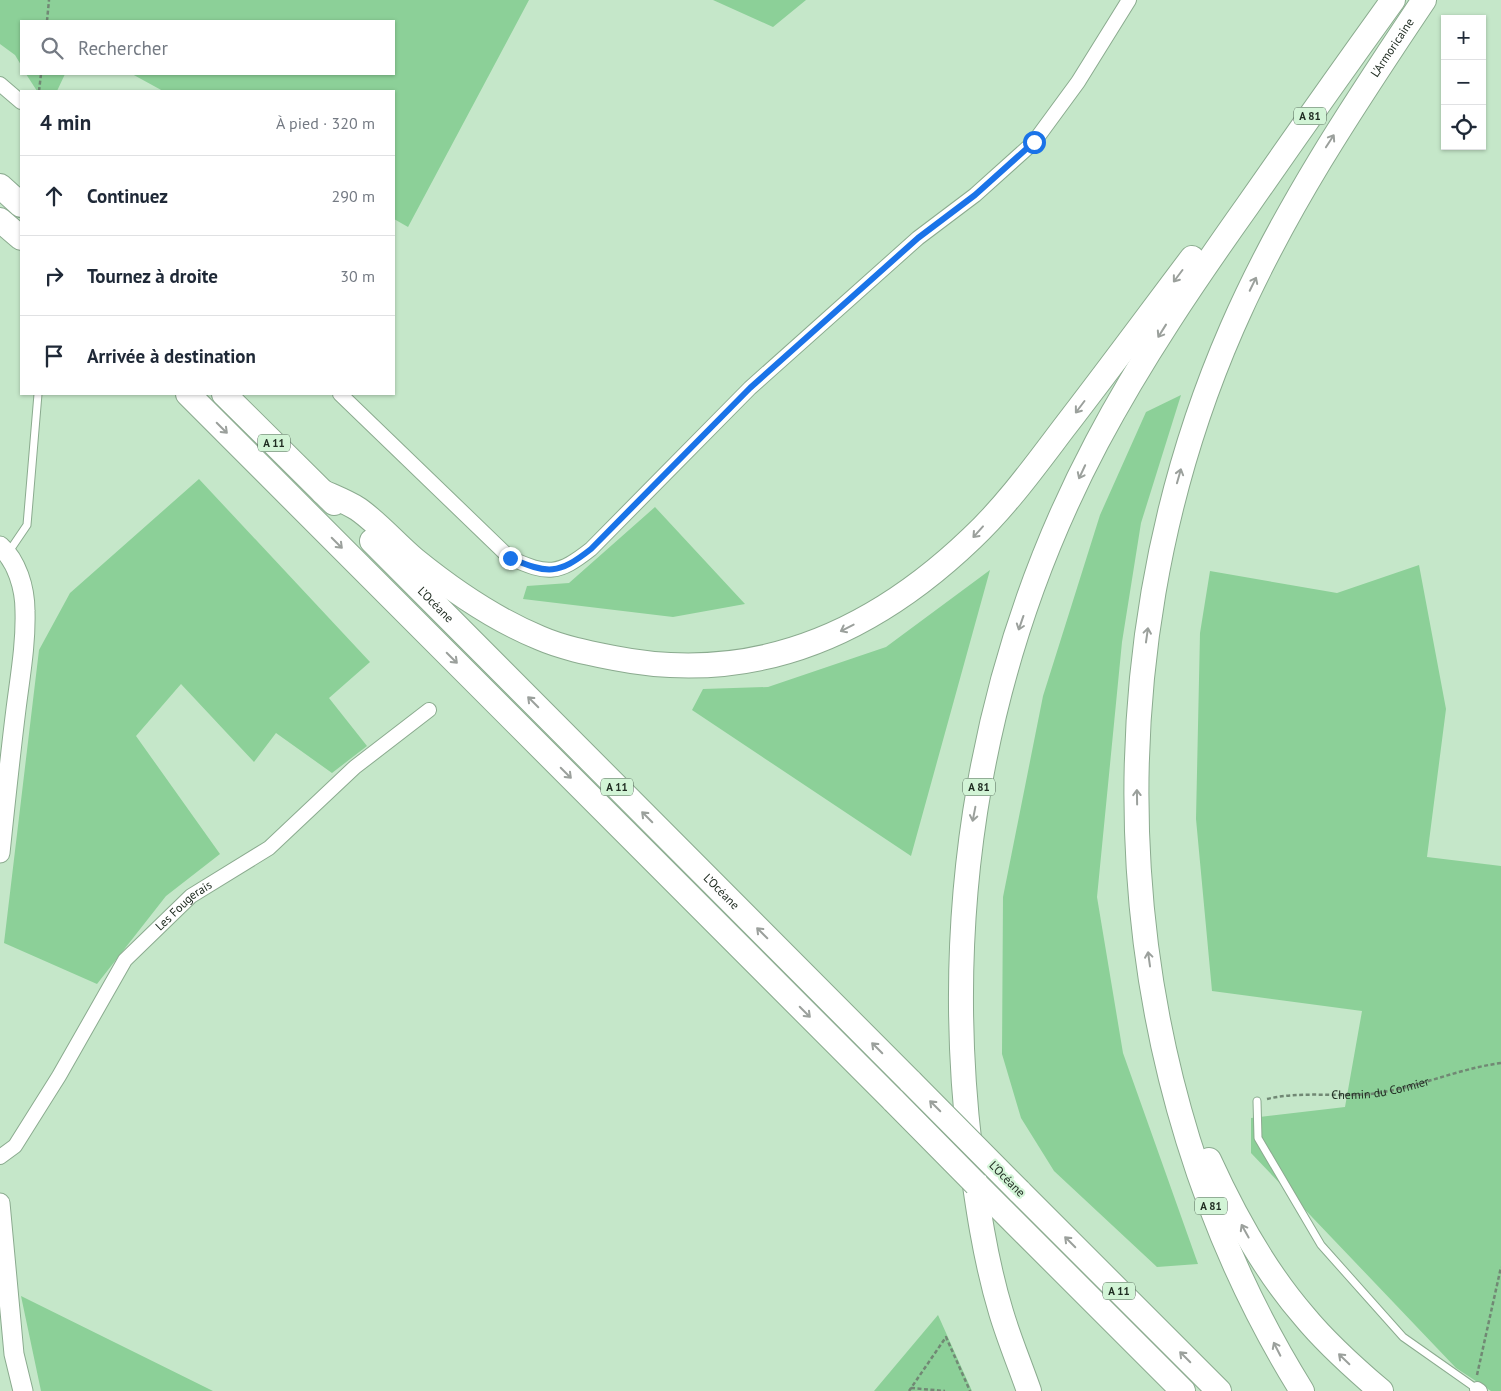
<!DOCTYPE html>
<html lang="fr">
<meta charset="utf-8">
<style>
body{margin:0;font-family:"PT Sans",sans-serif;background:#f6f6f7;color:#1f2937}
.controls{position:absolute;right:15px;top:15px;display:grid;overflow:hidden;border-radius:0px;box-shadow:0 1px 4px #0004}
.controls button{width:45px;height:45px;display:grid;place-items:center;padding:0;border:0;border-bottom:1px solid #e0e1e3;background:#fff;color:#1f2937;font:25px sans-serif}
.stop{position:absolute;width:15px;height:15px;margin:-11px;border:4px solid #1a73e8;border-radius:50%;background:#fff}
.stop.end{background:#1a73e8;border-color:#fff;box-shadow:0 1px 5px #0008}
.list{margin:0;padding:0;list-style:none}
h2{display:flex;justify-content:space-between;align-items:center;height:65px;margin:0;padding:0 20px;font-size:21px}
h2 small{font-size:16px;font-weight:400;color:#747a83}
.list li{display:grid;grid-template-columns:32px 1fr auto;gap:15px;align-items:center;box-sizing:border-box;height:80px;padding:0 20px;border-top:1px solid #e0e1e3}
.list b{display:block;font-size:19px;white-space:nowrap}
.list em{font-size:16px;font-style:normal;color:#747a83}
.icon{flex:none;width:28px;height:28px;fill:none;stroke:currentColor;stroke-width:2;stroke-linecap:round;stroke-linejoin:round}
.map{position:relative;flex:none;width:1501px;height:1391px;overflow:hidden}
.search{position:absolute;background:#fff;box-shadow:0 1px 4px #0004;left:20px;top:20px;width:375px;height:55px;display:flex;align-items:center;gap:12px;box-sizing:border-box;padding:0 18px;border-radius:0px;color:#747a83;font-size:19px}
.panel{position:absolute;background:#fff;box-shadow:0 1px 4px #0004;left:20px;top:90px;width:375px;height:305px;border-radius:0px}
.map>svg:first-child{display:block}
.green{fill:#8cd098}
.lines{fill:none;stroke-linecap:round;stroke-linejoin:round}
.lane-casing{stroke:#8bab8f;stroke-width:9}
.street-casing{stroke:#8bab8f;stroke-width:16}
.secondary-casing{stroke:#8bab8f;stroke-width:21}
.highway-casing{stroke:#8bab8f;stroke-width:26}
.path{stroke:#718874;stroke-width:2.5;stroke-dasharray:4 2.5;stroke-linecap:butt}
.lane{stroke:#fff;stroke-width:7}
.street{stroke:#fff;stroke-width:14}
.secondary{stroke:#fff;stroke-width:19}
.highway{stroke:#fff;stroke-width:24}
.highway-bridge-casing{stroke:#8bab8f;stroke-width:26;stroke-linecap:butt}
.highway-bridge{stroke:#fff;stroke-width:24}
.oneway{stroke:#9ba09c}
.route{stroke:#1a73e8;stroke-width:6}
.labels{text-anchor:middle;stroke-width:4.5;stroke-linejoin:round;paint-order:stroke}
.shield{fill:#d2f4d6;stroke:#556958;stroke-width:1}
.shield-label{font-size:11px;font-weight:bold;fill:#202d22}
.street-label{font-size:12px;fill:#202d22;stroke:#d2f4d6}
</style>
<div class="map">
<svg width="1501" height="1391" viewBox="0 0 1501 1391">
<rect width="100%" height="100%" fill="#c5e7c9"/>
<!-- green -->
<path class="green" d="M0 0H529L408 227 394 219V91H163L132 74H394V21H21V65L15 55 0 44Z
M713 0H806L773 27Z
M26 74H65L57 91H37Z
M1181 395 1141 523 1122 642 1097 897 1123 1053 1198 1264 1157 1267 1054 1171 1021 1118 1002 1054 1003 897 1043 696 1100 515 1146 412Z
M199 479 370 662 329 698 367 746 332 773 276 733 254 762 181 684 136 736 220 854 166 896 97 984 4 943 39 650 70 593Z
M655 507 745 604 673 617 523 599 527 586 569 583Z
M1419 565 1446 709 1427 857 1501 866V1391H1491L1456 1368 1251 1153V1118L1345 1107 1362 1011 1212 991 1196 819 1200 633 1210 571 1337 593Z
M990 570 911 856 692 710 703 689 768 687 886 647Z
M21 1296 213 1391H41Z
M938 1315 972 1391H874Z"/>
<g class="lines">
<defs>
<path id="lane" d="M8 553 27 525 38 394
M1257 1101 1258 1138 1321 1245 1403 1337 1477 1389"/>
<g id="street">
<path d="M0 84 21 102"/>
<path d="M340 394 510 558C548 575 558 575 591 549L750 388 918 238 975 195 1034 142 1078 82 1129 0"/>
<path id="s2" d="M0 1157 15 1146 59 1076 125 960 191 896 269 848 355 767 429 710"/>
<path d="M1477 1389 1480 1391"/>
</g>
<path id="secondary" d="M0 546C17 561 25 588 25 611 26 644 20 677 16 709 10 757 5 805 0 853
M0 1203 14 1354 23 1391"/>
<g id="highway">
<path d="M0 186 21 205"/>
<path d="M0 220 21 238"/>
<path d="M188 394 894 1101"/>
<path d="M224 394 334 503"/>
<path d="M323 492C334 497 347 502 358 509 378 523 396 544 415 560 452 590 496 620 540 638 563 648 589 653 614 658 754 686 872 634 972 538 1006 506 1035 466 1063 429 1107 372 1149 315 1192 258"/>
<path id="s3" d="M372 541 911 1082"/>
<path d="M1209 1160C1234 1215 1264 1270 1304 1316 1327 1344 1354 1368 1381 1391"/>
<path d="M976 1184 1183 1391"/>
<path d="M1019 1191 1219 1391"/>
<path d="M1029 1391C1020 1365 1009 1339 1001 1312 985 1259 977 1203 970 1148 941 905 982 659 1097 442 1141 359 1194 281 1248 205 1296 136 1344 68 1393 0"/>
<path id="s4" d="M1302 1391C1107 1078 1085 665 1232 328 1283 211 1353 106 1424 0"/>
</g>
</defs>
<!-- lane casing -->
<use href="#lane" class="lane-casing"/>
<!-- street casing -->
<use href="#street" class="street-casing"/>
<!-- secondary casing -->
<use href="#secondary" class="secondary-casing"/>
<!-- highway casing -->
<use href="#highway" class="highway-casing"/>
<!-- path -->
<g class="path">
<path d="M47 21 49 0"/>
<path d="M39 91 41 74"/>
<path id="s1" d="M1267 1099C1300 1091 1336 1097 1370 1094 1415 1089 1456 1069 1501 1063"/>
<path d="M1477 1375 1501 1267"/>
<path d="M911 1388 945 1391"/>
<path d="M909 1391 946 1337 970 1391"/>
</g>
<!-- lane -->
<use href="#lane" class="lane"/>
<!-- street -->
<use href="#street" class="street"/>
<!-- secondary -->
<use href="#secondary" class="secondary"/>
<!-- highway -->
<use href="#highway" class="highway"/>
<defs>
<path id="highway-bridge" d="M911 1082 1019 1191
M894 1101 976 1184"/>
</defs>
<!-- highway-bridge casing -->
<use href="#highway-bridge" class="highway-bridge-casing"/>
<!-- highway-bridge -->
<use href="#highway-bridge" class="highway-bridge"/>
</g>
<!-- one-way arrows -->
<defs><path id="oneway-shaft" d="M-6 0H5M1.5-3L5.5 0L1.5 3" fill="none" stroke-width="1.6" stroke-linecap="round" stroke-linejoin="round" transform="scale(1.25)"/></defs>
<g class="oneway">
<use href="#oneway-shaft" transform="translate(1330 141) rotate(-57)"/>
<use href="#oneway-shaft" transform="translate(1178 276) rotate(127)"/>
<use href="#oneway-shaft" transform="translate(1253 284) rotate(-64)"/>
<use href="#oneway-shaft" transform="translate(1162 331) rotate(122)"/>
<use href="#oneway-shaft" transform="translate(1080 407) rotate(127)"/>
<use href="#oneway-shaft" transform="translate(222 428) rotate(45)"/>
<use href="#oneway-shaft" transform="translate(1082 472) rotate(115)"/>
<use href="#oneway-shaft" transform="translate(1179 476) rotate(-74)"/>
<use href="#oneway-shaft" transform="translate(978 532) rotate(132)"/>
<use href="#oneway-shaft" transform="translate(337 543) rotate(45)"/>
<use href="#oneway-shaft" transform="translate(1021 623) rotate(109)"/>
<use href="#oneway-shaft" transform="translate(847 628) rotate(153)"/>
<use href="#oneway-shaft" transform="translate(1147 635) rotate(-82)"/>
<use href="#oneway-shaft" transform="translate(452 658) rotate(45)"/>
<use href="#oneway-shaft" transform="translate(533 702) rotate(-135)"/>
<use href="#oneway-shaft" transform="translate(566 773) rotate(45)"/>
<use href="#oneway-shaft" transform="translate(1137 797) rotate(-91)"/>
<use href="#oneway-shaft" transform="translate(974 814) rotate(101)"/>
<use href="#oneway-shaft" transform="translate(647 817) rotate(-135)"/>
<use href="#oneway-shaft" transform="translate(762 933) rotate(-135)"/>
<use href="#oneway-shaft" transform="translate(1149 959) rotate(-98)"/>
<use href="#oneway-shaft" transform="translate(805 1012) rotate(45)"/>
<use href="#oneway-shaft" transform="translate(877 1048) rotate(-135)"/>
<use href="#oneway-shaft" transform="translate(935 1106) rotate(-135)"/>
<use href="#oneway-shaft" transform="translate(1245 1231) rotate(-119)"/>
<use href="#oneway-shaft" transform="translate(1070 1242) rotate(-135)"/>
<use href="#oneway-shaft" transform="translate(1277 1349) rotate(-117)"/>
<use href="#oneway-shaft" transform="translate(1185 1357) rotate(-135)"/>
<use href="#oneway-shaft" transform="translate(1344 1359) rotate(-136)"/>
</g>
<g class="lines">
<!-- route -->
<path class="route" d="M510 558C548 574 558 575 591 549L750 388 918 238 975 195 1034 142"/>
</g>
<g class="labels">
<!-- shield labels -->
<g class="shield">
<rect x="1294" y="107.5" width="32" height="17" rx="4"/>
<rect x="258" y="434.5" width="32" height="17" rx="4"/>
<rect x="601" y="778.5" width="32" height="17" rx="4"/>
<rect x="963" y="778.5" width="32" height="17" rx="4"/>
<rect x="1195" y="1197.5" width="32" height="17" rx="4"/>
<rect x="1103" y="1282.5" width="32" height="17" rx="4"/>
</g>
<g class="shield-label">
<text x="1310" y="120">A 81</text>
<text x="274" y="447">A 11</text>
<text x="617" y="791">A 11</text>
<text x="979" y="791">A 81</text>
<text x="1211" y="1210">A 81</text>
<text x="1119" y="1295">A 11</text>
</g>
<!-- street labels -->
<g class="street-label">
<text dy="4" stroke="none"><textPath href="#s4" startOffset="1430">L'Armoricaine</textPath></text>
<text dy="4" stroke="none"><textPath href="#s3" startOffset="90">L’Océane</textPath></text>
<text dy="4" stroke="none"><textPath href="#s3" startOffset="495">L’Océane</textPath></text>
<text dy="4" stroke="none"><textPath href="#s2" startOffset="315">Les Fougerais</textPath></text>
<text dy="4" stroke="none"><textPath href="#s1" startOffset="114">Chemin du Cormier</textPath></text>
<text transform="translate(1007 1179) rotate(45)" y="4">L’Océane</text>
</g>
</g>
</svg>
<div class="controls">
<button>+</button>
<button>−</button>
<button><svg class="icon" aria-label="locate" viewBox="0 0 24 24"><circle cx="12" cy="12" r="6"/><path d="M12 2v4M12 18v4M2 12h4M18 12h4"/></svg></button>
</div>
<div class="stop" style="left:1034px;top:142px"></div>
<div class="stop end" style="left:510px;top:558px"></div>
<div class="search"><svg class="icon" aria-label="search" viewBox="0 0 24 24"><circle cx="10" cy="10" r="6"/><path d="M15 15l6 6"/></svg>Rechercher</div>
<section class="panel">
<h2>4 min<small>À pied · 320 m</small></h2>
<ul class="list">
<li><svg class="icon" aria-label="ahead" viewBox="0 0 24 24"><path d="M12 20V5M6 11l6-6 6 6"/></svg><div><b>Continuez</b></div><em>290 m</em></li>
<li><svg class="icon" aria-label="right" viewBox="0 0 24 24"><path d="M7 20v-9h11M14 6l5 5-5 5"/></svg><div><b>Tournez à droite</b></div><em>30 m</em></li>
<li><svg class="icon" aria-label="arrive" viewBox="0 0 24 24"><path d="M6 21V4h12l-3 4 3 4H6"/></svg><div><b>Arrivée à destination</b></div></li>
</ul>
</section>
</div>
